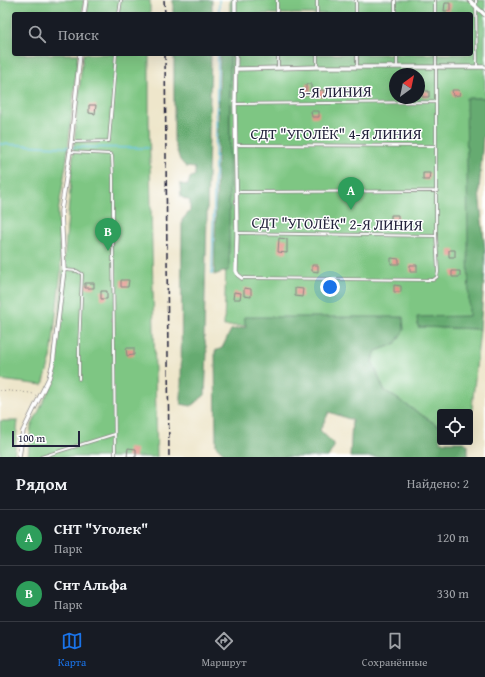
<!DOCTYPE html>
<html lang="ru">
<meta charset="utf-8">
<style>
body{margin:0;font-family:"Gentium Book Plus",serif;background:#242831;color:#f1f3f6}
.controls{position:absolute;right:12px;bottom:12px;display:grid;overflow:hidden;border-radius:4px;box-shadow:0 4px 16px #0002}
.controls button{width:36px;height:36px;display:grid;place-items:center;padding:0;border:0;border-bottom:1px solid #363941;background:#171b24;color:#f1f3f6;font:20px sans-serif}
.compass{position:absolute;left:389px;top:68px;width:36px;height:36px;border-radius:50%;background:#171b24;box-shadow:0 4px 16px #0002;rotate:33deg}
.scale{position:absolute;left:12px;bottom:10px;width:68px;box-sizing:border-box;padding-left:4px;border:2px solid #22223b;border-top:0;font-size:11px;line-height:14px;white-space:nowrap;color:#22223b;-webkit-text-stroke:3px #fff;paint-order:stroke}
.you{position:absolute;left:330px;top:287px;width:14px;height:14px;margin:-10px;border:3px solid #fff;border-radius:50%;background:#1a73e8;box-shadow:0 0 0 6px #1a73e833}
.badge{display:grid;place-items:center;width:26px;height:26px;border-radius:50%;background:#1a73e8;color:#fff;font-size:13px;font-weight:700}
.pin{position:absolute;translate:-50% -33px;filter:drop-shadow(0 1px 2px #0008)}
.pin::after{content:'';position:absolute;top:21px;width:14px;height:12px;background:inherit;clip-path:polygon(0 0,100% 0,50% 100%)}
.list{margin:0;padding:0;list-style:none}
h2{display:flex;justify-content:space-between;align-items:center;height:52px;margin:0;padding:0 16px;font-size:17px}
h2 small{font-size:13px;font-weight:400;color:#9ea1a6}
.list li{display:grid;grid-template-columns:26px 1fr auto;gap:12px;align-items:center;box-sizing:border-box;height:56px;padding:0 16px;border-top:1px solid #363941}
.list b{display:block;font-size:15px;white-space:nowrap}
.list p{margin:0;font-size:13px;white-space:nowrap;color:#9ea1a6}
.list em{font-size:13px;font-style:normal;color:#9ea1a6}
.icon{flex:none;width:22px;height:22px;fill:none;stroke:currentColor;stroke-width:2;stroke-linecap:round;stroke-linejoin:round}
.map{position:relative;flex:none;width:485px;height:457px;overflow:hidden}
.search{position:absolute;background:#171b24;box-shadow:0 4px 16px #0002;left:12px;right:12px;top:12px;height:44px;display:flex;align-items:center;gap:10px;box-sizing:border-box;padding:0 14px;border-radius:4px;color:#9ea1a6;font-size:15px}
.sheet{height:164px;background:#171b24}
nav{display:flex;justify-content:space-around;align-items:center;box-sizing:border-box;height:56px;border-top:1px solid #363941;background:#171b24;font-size:11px;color:#9ea1a6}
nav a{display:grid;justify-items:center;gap:2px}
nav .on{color:#1a73e8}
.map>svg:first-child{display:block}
.green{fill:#7ec683;stroke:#50745f;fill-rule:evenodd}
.forest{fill:#66ab71;stroke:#446656}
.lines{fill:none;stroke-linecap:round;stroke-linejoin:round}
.stream{stroke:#60c2de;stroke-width:1.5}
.building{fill:#e18f85}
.service-casing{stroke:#888483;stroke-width:3.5}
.minor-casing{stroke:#888483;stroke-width:5}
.path{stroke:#888483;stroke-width:1;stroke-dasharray:1 3;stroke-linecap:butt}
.service{stroke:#fff;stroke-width:2}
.minor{stroke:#fff;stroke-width:3.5}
.rail{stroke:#22223b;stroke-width:1.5;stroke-dasharray:6 3;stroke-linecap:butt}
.labels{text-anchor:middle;stroke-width:3;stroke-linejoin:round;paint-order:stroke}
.street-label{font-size:15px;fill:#22223b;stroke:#fff}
</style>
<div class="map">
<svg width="485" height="457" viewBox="0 0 485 457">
<rect width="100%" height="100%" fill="#fff"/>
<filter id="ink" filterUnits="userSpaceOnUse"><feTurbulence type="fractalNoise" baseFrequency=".025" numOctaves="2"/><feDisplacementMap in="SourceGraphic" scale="8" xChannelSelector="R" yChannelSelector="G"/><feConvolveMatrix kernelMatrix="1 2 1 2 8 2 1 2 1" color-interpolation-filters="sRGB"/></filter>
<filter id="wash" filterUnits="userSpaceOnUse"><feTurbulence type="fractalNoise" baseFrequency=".012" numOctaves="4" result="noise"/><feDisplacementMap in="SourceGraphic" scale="16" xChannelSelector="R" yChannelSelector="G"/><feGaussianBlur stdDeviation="0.9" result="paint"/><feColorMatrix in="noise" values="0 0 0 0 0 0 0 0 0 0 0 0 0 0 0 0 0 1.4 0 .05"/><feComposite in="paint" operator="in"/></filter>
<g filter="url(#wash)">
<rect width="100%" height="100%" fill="#eee6cb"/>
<!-- green -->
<path class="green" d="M0 0H84L82 14H14V54H78L67 158 58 213 61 271 55 323 51 358 43 385 0 380Z
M88 0H150V14H87Z
M230 0H485V98H475L474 322 418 327 480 329 470 428V412H440V427L384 390 372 361 376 351 395 344 403 324 224 326 230 145V54H471V14H230ZM395 74H419V98H395Z
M83 54H149V122L157 457H28L31 427 54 380 76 121Z
M0 421H18L14 457H0Z"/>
<!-- forest -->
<path class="forest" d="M173 0H212V14H173Z
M174 54H211L204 336 207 352 205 395 191 406 181 404 182 220 190 211V201L181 197 180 184 188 185 190 178 195 175V168L186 167 180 160 174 141Z
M220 54H230L229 270 214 275Z
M466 98H485V133L483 137 479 191 485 251V271L480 329 418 327 417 317 469 316Z
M244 317H403L404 330 395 344 376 351 372 361 384 390 440 427V442H464L468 445V457H350L352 420 329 412 320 430 335 445 328 457H228L216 446 215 351 222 348 231 330 246 327Z"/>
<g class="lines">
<!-- stream -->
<path class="stream" d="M219 14V0
M0 144 62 147 148 148
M212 274 218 54"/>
</g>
<g id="blocks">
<!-- building -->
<path class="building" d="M445 3H450V11H444Z
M306 84H311V94L306 95Z
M317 90H324V97H317Z
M452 90H459L460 95 453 96Z
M423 91H429V97H422Z
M89 105H96L95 114 89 113Z
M311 111H319V117H312Z
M423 173H430L429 180H423Z
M391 215H398V222H391Z
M279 238 287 239V253L278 252Z
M449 250H455V257H449Z
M391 258 399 259V264H391Z
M312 265H318V272L312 271Z
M410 265H417V272H410Z
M452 271H460V277H452Z
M121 280H129L128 287H121Z
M85 283H94V288H85Z
M394 285 401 286V292H394Z
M244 288 251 289V297L244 296Z
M295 288 303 289 302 297 295 296Z
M101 291H107V299H101Z
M234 292 241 293 240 299H233Z
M126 348H134V355L127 356Z
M128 448 136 449V457H127Z"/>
</g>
</g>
<g filter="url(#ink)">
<use href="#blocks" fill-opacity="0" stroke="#888483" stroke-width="1"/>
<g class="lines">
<defs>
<path id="service" d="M277 0V14
M317 0V14
M356 0V14
M395 0V14
M435 0V14
M476 0 477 67
M119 14 121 0
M278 54V68
M317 54V67
M357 54V67
M397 54V67
M235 104 436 102
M71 142 109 141 116 54
M236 145 436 146
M70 152 110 154 112 156 113 178V252L114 346 115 457
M237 192 437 191
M238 233 436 236
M65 270 77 271 82 274 79 348V379
M242 278 433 280 437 277 438 272 436 234V54
M41 457 115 434"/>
<path id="minor" d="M235 0V14
M469 0 485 15
M84 14 86 0
M236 54 235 104 237 235 236 271 238 275 242 278
M236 69 317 67H485
M19 457 23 431 49 378 53 363 64 270 61 211 70 152 80 54"/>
</defs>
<!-- service casing -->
<use href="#service" class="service-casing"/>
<!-- minor casing -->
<use href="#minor" class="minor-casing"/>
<!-- path -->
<path class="path" d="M0 390 31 393 37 396"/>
<!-- service -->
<use href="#service" class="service"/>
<!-- minor -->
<use href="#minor" class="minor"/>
<!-- rail -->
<path class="rail" d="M164 0 165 14
M165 54 169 457"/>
</g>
</g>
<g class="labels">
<!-- street labels -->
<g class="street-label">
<text transform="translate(335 92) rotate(-1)" y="5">5-Я ЛИНИЯ</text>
<text x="336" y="139">СДТ "УГОЛЁК" 4-Я ЛИНИЯ</text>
<text transform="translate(337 224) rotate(1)" y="5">СДТ "УГОЛЁК" 2-Я ЛИНИЯ</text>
</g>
</g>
</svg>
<div class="controls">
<button><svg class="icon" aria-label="locate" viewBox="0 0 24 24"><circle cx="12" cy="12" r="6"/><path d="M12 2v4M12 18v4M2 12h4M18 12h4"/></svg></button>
</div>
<svg class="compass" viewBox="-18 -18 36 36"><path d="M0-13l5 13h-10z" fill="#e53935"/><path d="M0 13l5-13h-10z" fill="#9ea1a6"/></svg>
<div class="scale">100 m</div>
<div class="you"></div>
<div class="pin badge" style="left:351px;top:210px;background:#2e9e5b">A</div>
<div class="pin badge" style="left:108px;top:251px;background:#2e9e5b">B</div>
<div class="search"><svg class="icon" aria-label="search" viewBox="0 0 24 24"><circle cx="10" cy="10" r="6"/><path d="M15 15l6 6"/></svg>Поиск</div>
</div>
<section class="sheet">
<h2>Рядом<small>Найдено: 2</small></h2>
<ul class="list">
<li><span class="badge" style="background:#2e9e5b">A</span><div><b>СНТ &quot;Уголек&quot;</b><p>Парк</p></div><em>120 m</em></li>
<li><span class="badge" style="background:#2e9e5b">B</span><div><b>Снт Альфа</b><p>Парк</p></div><em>330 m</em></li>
</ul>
</section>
<nav>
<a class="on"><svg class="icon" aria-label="map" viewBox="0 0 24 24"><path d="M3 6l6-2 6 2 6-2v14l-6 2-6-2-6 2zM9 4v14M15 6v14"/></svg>Карта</a>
<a><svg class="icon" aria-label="directions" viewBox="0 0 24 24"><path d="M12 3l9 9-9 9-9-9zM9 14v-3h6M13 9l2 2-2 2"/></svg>Маршрут</a>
<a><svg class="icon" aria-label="saved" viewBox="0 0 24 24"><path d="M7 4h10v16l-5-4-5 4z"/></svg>Сохранённые</a>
</nav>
